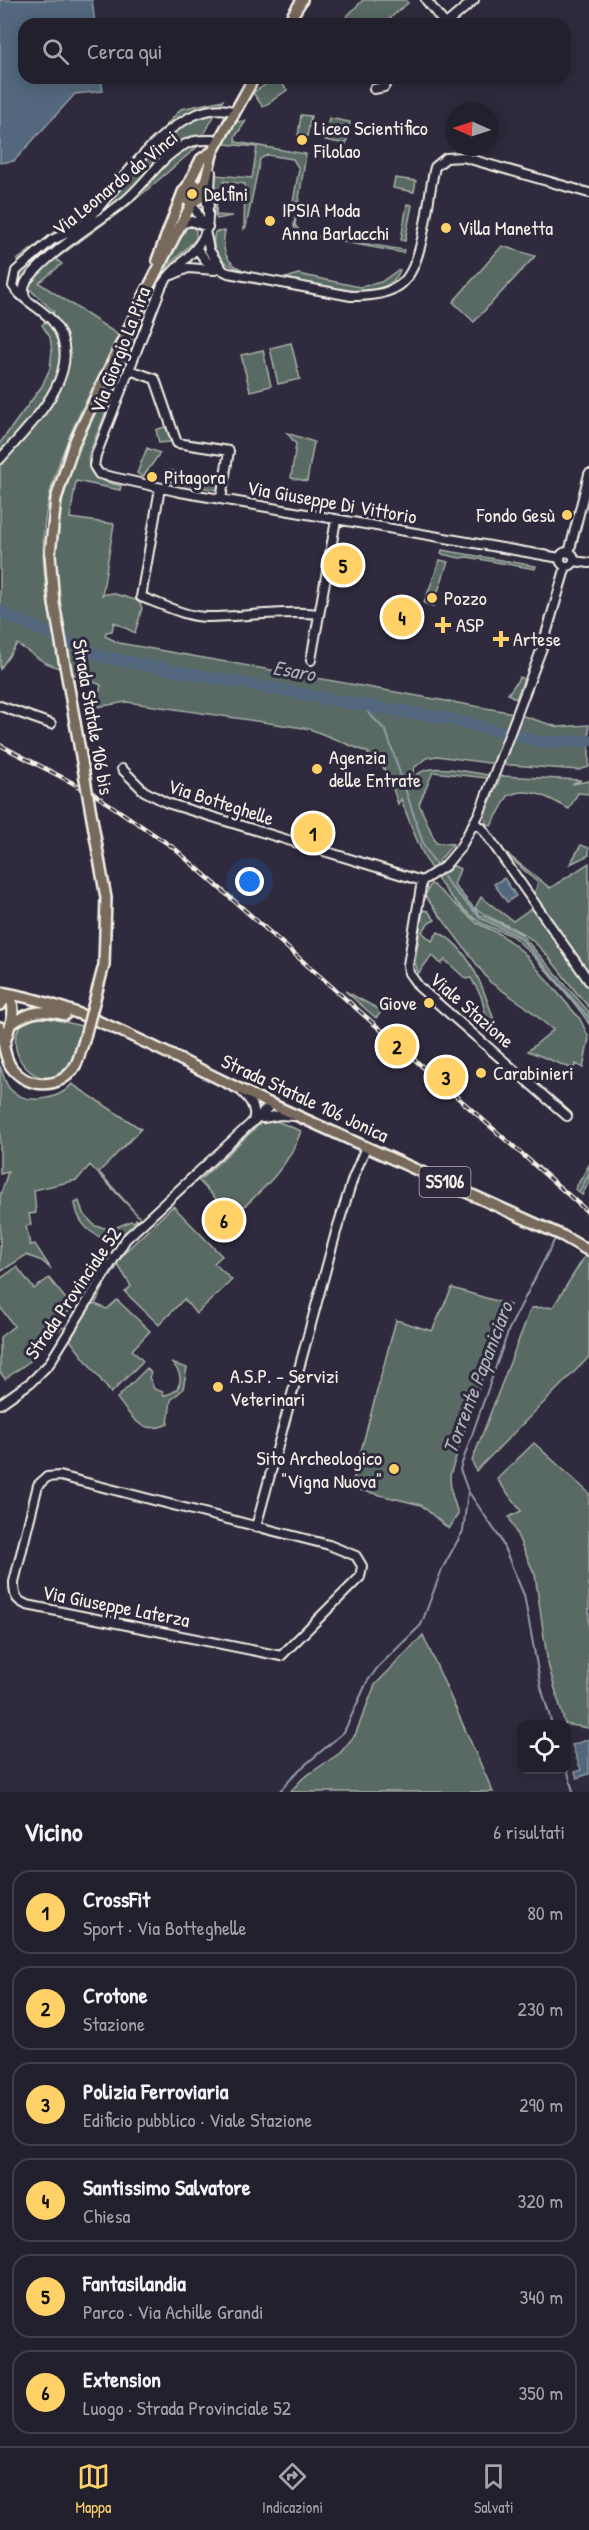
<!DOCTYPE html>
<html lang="it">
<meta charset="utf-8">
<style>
body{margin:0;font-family:"Patrick Hand",sans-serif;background:#2f2d3a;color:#f1f3f6}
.controls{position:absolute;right:18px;bottom:18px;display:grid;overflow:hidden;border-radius:12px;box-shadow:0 3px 15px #0003}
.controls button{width:54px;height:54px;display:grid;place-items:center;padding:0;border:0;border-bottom:2px solid #403e4a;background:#23202e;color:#f1f3f6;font:30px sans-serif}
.compass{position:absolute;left:445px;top:102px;width:54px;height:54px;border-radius:50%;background:#23202e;box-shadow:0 3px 15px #0003;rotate:273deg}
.you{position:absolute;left:250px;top:882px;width:21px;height:21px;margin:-15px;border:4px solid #fff;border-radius:50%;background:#1a73e8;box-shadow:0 0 0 9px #1a73e833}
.badge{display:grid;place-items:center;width:39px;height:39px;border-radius:50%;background:#ffd166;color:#111;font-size:20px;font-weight:700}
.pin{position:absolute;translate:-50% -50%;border:3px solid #fff;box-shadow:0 2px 6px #0006}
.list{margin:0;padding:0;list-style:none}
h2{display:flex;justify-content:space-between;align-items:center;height:78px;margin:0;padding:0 24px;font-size:26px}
h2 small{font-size:20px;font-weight:400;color:#a3a3aa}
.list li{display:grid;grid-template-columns:39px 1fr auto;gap:18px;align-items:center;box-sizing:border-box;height:84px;margin:0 12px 12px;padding:0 12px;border:2px solid #403e4a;border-radius:18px}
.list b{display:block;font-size:22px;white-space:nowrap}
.list p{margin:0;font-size:20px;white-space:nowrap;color:#a3a3aa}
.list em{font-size:20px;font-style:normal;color:#a3a3aa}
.icon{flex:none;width:33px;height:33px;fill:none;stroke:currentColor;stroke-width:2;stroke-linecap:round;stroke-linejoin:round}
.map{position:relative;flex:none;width:589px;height:1792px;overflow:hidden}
.search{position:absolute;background:#23202e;box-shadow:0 3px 15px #0003;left:18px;right:18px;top:18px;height:66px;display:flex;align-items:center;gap:15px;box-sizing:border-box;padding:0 21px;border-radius:18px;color:#a3a3aa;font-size:22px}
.sheet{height:654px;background:#23202e}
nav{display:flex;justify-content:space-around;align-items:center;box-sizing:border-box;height:84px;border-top:2px solid #403e4a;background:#23202e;font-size:16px;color:#a3a3aa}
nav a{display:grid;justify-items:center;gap:3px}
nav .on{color:#ffd166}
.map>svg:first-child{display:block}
.green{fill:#596b64;stroke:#a6aea6;stroke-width:1.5}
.water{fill:#53677e;stroke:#939ea8;stroke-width:1.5}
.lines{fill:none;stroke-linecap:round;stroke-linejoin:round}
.stream{stroke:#939ea8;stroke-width:2}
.river{stroke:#53677e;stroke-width:12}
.minor-casing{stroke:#f4f1e8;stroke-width:12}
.major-casing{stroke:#f4f1e8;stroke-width:14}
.minor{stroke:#2f2a3d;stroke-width:8}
.major{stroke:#77695c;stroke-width:9}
.rail-casing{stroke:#f4f1e8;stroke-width:4.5}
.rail{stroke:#2f2a3d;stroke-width:2;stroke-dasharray:7;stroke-linecap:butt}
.major-bridge-casing{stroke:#f4f1e8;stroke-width:14;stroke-linecap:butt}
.major-bridge{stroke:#77695c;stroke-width:9}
.poi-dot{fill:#ffd166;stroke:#2f2a3d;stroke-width:2}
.labels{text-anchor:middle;stroke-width:6;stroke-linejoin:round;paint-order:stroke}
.shield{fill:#2f2a3d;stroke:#b9b5b5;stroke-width:1.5}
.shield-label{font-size:18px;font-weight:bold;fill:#f4f1e8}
.poi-label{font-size:20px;fill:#f4f1e8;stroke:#2f2a3d;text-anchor:start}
.street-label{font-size:20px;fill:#f4f1e8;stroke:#2f2a3d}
.water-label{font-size:21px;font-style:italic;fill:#acb3b8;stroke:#2f2a3d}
</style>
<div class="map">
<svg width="589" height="1792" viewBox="0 0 589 1792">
<rect width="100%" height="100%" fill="#2f2a3d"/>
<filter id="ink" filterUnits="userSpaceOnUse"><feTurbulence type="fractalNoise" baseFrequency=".0167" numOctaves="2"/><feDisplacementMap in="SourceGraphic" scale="12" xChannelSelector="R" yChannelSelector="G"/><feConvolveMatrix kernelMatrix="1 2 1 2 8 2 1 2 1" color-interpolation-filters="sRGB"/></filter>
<g filter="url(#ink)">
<!-- green -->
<path class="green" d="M363 0H405L408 3 383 24H339Z
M275 78H278L287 90 263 107 253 93Z
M223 100 197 147 128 206 56 259 62 264 39 283 120 336C92 389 58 448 47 508 40 542 44 578 49 612L62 618C42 526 71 467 107 386 131 335 156 285 181 234L186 227 192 226 196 231V239L169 265 155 291 89 454C85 477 102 482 121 486L120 490 76 481 70 518 114 524 102 595 112 593 139 601 142 608 135 633 114 622 112 631 106 632 105 636 119 643 514 713 558 727 589 725V767L579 770 496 764 437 756 426 758 414 768 410 783C421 758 466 772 489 775L487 778 433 772 419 804 436 843 453 844 438 862 446 872 454 866 460 869 454 885 479 914 521 934 589 1012V1024C577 1004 531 951 513 937 501 929 486 928 475 919 432 886 419 848 401 799L398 804C392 787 387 762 368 755L369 753 310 729 127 702 96 707 101 685 44 662 17 644 0 669V443L42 386 50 368 52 351 50 337 42 325 54 312 21 281 17 260 99 198 181 109Z
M301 115 311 116 307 137 298 136Z
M329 118 350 122 346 144 325 140Z
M246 121 235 137 236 142 306 154 295 225 301 233 404 250 403 253 296 233 294 226 297 202H293L299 169 293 159 267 155 260 159 246 227 244 229 245 184 224 181 222 197H217L216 215 232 216 217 219 215 216V175L252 178 257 147 225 144 235 122Z
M395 178 416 181 414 192 393 188Z
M407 204 412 205 405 241 401 240Z
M225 231C221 249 225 262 243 270 223 265 209 254 215 232Z
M502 246 535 256 474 322 453 302Z
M398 270H400C386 308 315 284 286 278L298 274 360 287 381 282Z
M291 343 300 379 278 384 270 348Z
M263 350 271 386 250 391 241 355Z
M164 427 171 432 170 442 159 443 156 430Z
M287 433 314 442 307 481 291 478 296 444Z
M147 448 160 453 143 477 137 473Z
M169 470 178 472 180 479 206 484 212 478 219 479 217 490 165 481Z
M442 550 536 566 535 569 467 557 460 558 441 554Z
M335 558 353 561 350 579 332 575Z
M440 560 448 562 433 606 424 603Z
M520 677 524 679 516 699 508 694Z
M501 776 581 780 572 784 589 781V794L578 793 569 809C550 799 530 785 508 796L491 826 486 823 485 814Z
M581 845 589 848V855L570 864Z
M501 849 550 888 589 863V973L534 894 538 883Z
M431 883 477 923 500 934 523 952 580 1019 589 1038 583 1068 576 1064 573 1069 528 1051 553 1030 525 1006 490 982 425 896Z
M481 897 513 921 533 907 589 987V1007C568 985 552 956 528 937 512 925 491 921 475 908Z
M423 910 428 911 435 920 429 923 422 932 432 941 438 932C472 948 486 996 497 1029L491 1036 481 996 471 978 466 979 445 960 441 964 432 955 418 974 415 962Z
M345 991 382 1011 376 1018Z
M45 1017 82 1026C79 1037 77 1052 71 1062 50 1102 0 1059 20 1026 27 1018 35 1016 45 1017Z
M0 1066C3 1073 5 1084 10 1089 26 1106 59 1100 72 1084L141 1129 99 1172 141 1219 90 1165 77 1180 34 1190 36 1213 29 1214 31 1225 26 1226 30 1245 35 1244 51 1269 42 1261 26 1255 0 1272V1196L8 1172 0 1174Z
M274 1120 301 1131C288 1169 261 1191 233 1217L199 1181 261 1123Z
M589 1165V1182L582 1195 575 1189Z
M79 1201 83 1213 95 1226 112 1229 131 1221 134 1222 136 1219 139 1222 123 1234 102 1238C86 1231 77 1220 75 1203Z
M173 1206 222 1256 214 1263 232 1280 196 1314 184 1299 159 1325 125 1292 131 1286 118 1265 111 1276 109 1274 126 1251Z
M585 1256 589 1258V1357L476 1471 472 1461 531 1308 553 1307Z
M17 1267 34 1289 49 1278 73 1308 58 1320 63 1327 33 1349 37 1356 5 1379 0 1372V1337L14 1326 0 1307V1279Z
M102 1285 104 1287 95 1304 107 1309 117 1300 150 1331 132 1350 143 1361 111 1393 70 1340Z
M452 1288 510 1305 498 1330 450 1475 451 1491 458 1514 449 1529 421 1505 351 1488 396 1320 432 1331Z
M171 1363 187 1368 183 1389 171 1400 168 1424C142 1436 130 1416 117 1398L147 1368 151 1373 149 1377 154 1389 163 1392V1395C182 1394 186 1374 171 1363Z
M534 1443 589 1493V1728L565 1724 548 1664 535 1575 509 1517 521 1511 497 1479Z
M423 1635 493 1792H290L303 1778 340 1753 355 1735 375 1685Z"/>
<!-- water -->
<path class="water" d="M0 0H92L95 24H24V78H101L103 91 75 94 14 161 0 163Z
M504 878 516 896 507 902 494 884Z
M589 1739V1774L577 1778 575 1772 581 1770 572 1745Z"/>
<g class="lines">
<!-- stream -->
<path class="stream" d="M361 705 386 731 424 846 450 886 481 918 520 937 589 1018
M579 1192 589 1174
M468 1491 500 1538 524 1595 541 1687 552 1724
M566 1764 573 1792
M279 1792 299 1770 344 1732 367 1682 378 1667 421 1625 442 1569 463 1531 468 1491 460 1469 509 1329 555 1239"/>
<!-- river -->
<path class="river" d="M0 612 102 657 361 705 446 718 541 742 589 741"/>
<defs>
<path id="minor" d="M426 0 445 24
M446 24 474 0
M374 89 384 87 390 78
M201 190C206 196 208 205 208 212 210 250 180 257 162 285L96 455 94 466 99 474 180 492 560 558
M192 203 203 224
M209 205 211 172
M181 224 191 221 208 227
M206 235 209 250 222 269
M197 249 207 262 228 273 351 296C367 296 386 295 400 285 425 266 427 197 435 167L446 158 463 157 589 193
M172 275 188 268 215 270
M25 297C23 291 23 286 27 280 53 249 89 228 121 204 144 187 160 156 186 144 196 139 207 140 218 140
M130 370 155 379 177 443 229 451 221 499
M0 459C30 425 89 370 54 323 43 308 22 301 13 286L16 271 52 240 80 227 89 219C122 182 177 96 233 111
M160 488 141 597C162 604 185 617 208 617 245 617 282 610 319 614
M560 559a7 7 0 1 1 14 0a7 7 0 1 1-14 0Z
M569 553 589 474
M574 561 589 563
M566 566 542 648 480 812 460 848 445 866 422 881 408 965 409 973 419 987 567 1116
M311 660 336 520
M0 706 51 724
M122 769 144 791 167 803 422 881
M475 823 482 828 589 981
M242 1092C252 1101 258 1111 252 1123
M263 1118 280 1115 295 1116
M0 1404 31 1382 49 1364 126 1239 272 1104
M60 1476 329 1545 356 1556 362 1566 360 1577 281 1656 27 1605C15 1600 14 1595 14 1582L38 1485 47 1477Z
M256 1527 336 1232 353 1178 366 1147"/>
<path id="major" d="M287 24 302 0
M188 185 201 159 213 151
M201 189 194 184 188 185 183 192 184 198 192 203 201 197 213 151 254 78
M157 260 183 192
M50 554 56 499 74 443 144 296 192 203
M0 992C93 1007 183 1064 269 1103 367 1147 465 1191 563 1236L589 1251
M0 1005 10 994
M14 1022C31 1011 44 1009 65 1015
M0 1027C4 1040 3 1055 11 1067 27 1089 61 1090 75 1066 79 1060 80 1051 83 1044
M5 1043C10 1021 17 1018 10 994"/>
</defs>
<!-- minor casing -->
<use href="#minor" class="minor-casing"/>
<!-- major casing -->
<use href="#major" class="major-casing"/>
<!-- minor -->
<use href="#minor" class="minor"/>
<!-- major -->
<use href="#major" class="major"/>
<defs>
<path id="rail" d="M0 745 94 794 174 848 589 1213"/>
</defs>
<!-- rail casing -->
<use href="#rail" class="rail-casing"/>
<!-- rail -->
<use href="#rail" class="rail"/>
<defs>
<path id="major-bridge" d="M50 554 54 603 106 898 104 965 83 1044"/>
</defs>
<!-- major-bridge casing -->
<use href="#major-bridge" class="major-bridge-casing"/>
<!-- major-bridge -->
<use href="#major-bridge" class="major-bridge"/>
</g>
</g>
<!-- markers -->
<g class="poi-dot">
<circle cx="302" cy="140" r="6"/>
<circle cx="192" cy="194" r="6"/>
<circle cx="270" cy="221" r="6"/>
<circle cx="446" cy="228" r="6"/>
<circle cx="152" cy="477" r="6"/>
<circle cx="567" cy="515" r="6"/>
<circle cx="432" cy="598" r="6"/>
<path d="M440 616h6v6h6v6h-6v6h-6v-6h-6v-6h6z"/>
<path d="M498 630h6v6h6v6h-6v6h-6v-6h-6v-6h6z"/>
<circle cx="317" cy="769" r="6"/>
<circle cx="429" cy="1003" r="6"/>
<circle cx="481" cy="1073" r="6"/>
<circle cx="218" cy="1387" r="6"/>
<circle cx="394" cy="1469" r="6"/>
</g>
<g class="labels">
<!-- shield labels -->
<rect class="shield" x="419.5" y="1167" width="51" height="30" rx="4.5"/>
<g class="shield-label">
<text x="445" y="1188">SS106</text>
</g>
<!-- poi labels -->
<g class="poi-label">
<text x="314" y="135">Liceo Scientifico<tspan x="314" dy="23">Filolao</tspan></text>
<text x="204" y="201">Delfini</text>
<text x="282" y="217">IPSIA Moda<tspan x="282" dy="23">Anna Barlacchi</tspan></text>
<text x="458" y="235">Villa Manetta</text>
<text x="164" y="484">Pitagora</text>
<text x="555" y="522" text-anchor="end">Fondo Gesù</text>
<text x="444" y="605">Pozzo</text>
<text x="456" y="632">ASP</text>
<text x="513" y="646">Artese</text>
<text x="329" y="764">Agenzia<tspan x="329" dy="23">delle Entrate</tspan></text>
<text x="417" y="1010" text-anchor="end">Giove</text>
<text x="493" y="1080">Carabinieri</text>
<text x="230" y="1383">A.S.P. - Servizi<tspan x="230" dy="23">Veterinari</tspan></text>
<text x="382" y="1465" text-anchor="end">Sito Archeologico<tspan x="382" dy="23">"Vigna Nuova"</tspan></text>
</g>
<!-- street labels -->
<g class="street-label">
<text transform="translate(115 183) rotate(-39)" y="7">Via Leonardo da Vinci</text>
<text transform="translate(120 350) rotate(-69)" y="7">Via Giorgio La Pira</text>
<text transform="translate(332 502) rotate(10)" y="7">Via Giuseppe Di Vittorio</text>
<text transform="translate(93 717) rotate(80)" y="7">Strada Statale 106 bis</text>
<text transform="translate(221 802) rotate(18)" y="7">Via Botteghelle</text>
<text transform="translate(472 1010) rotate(41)" y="7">Viale Stazione</text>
<text transform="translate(305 1098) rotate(25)" y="7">Strada Statale 106 Jonica</text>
<text transform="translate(73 1293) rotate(-56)" y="7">Strada Provinciale 52</text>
<text transform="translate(116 1606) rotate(11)" y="7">Via Giuseppe Laterza</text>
</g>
<!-- water labels -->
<g class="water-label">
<text transform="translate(294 671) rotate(10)" y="7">Esaro</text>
<text transform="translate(478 1378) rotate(-69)" y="7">Torrente Papaniciaro</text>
</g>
</g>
</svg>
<div class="controls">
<button><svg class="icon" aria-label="locate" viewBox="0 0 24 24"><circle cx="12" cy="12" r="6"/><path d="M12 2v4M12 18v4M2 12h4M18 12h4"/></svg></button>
</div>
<svg class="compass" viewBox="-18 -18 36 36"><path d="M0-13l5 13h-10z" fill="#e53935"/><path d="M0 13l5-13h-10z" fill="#a3a3aa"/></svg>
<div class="you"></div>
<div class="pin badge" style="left:313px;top:833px">1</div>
<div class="pin badge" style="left:397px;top:1046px">2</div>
<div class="pin badge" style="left:446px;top:1077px">3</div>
<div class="pin badge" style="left:402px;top:617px">4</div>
<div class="pin badge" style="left:343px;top:565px">5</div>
<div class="pin badge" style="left:224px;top:1220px">6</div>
<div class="search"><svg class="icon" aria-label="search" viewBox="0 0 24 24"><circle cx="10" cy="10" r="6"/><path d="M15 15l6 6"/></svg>Cerca qui</div>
</div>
<section class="sheet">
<h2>Vicino<small>6 risultati</small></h2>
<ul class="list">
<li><span class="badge">1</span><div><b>CrossFit</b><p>Sport · Via Botteghelle</p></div><em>80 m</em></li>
<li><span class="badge">2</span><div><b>Crotone</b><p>Stazione</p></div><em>230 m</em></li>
<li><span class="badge">3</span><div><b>Polizia Ferroviaria</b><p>Edificio pubblico · Viale Stazione</p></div><em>290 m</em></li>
<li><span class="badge">4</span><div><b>Santissimo Salvatore</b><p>Chiesa</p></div><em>320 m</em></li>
<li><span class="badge">5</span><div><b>Fantasilandia</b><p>Parco · Via Achille Grandi</p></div><em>340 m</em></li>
<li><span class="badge">6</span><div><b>Extension</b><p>Luogo · Strada Provinciale 52</p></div><em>350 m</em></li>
</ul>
</section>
<nav>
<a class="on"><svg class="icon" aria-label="map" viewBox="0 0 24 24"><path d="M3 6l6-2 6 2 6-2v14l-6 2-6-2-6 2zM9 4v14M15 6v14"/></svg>Mappa</a>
<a><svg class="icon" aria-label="directions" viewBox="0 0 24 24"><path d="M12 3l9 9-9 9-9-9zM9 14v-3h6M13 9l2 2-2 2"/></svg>Indicazioni</a>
<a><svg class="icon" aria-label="saved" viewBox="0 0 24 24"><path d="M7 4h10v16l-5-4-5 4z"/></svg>Salvati</a>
</nav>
